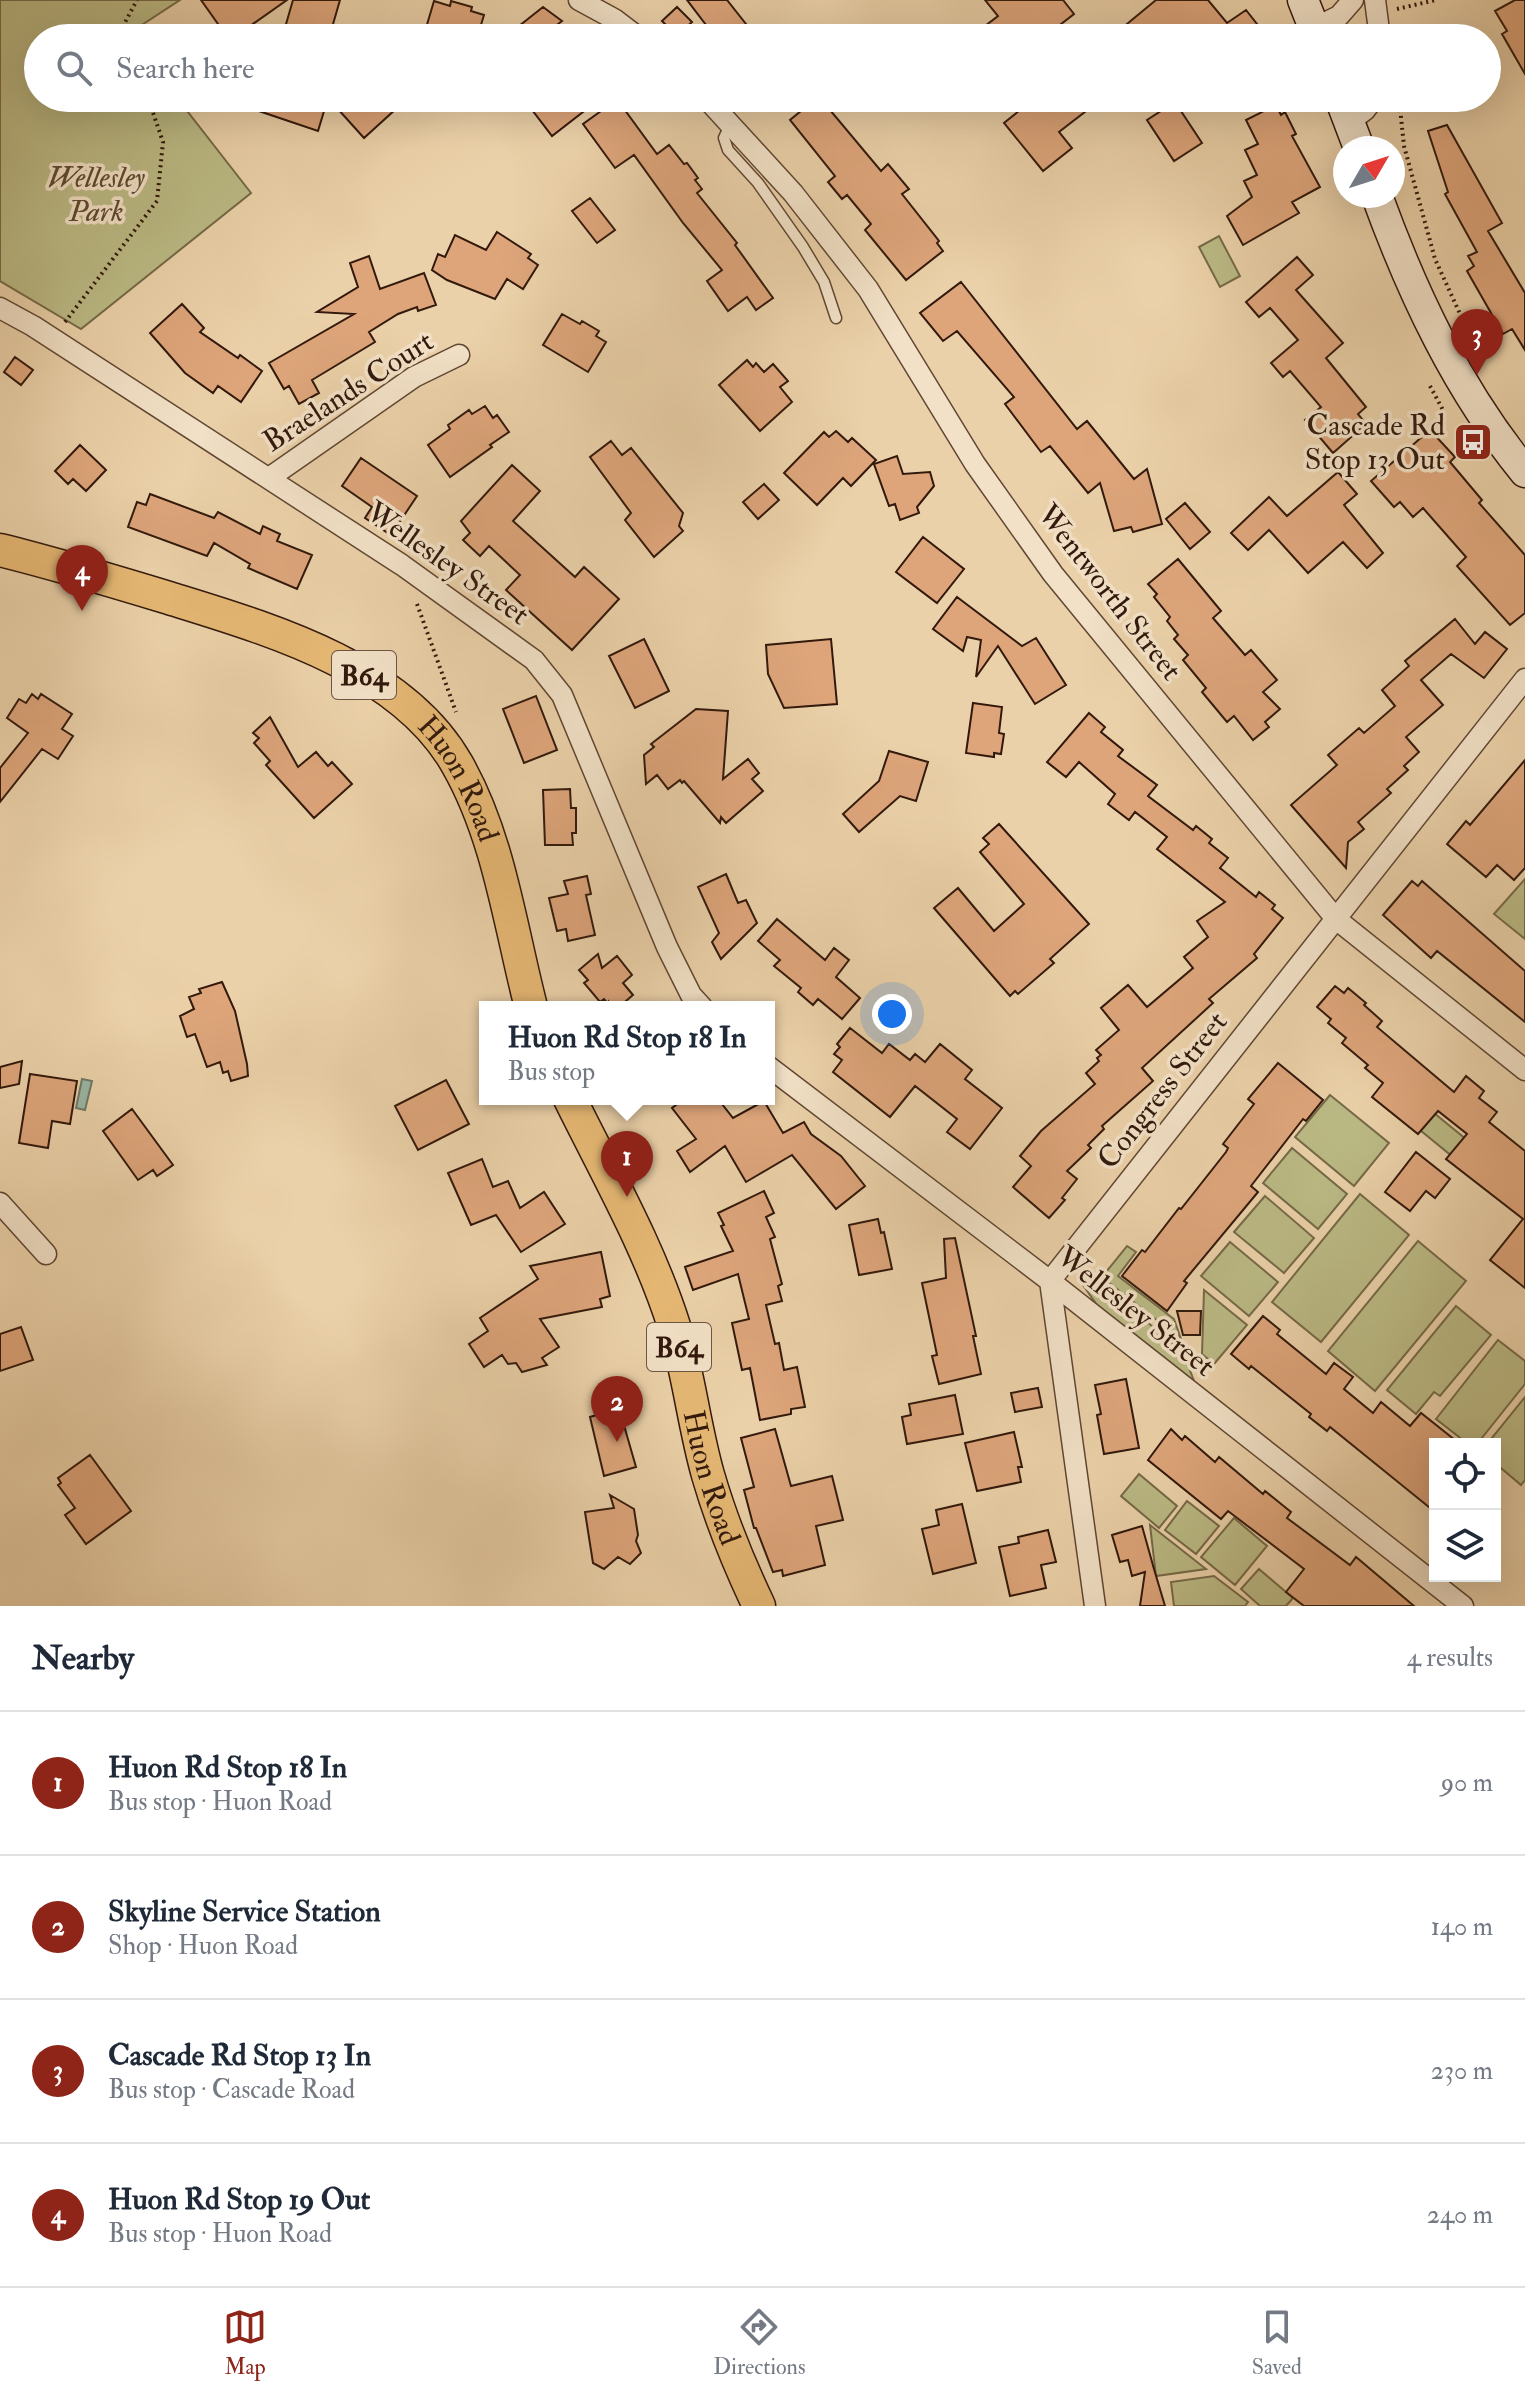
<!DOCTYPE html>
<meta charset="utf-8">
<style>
body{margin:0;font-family:"IM FELL Double Pica",serif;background:#f2f2f3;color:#1f2937}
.controls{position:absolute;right:24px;bottom:24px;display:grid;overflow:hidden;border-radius:0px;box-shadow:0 8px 32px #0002}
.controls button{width:72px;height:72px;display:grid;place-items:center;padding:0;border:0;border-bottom:2px solid #e0e1e3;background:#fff;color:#1f2937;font:40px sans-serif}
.compass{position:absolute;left:1333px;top:136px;width:72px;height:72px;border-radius:50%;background:#fff;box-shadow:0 8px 32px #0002;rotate:51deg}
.you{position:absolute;left:892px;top:1014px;width:28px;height:28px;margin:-20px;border:6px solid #fff;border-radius:50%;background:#1a73e8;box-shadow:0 0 0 12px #1a73e833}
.badge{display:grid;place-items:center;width:52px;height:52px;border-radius:50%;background:#8f2418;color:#fff;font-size:26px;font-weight:700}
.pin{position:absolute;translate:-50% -66px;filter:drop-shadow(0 2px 4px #0008)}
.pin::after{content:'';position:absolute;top:42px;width:28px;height:24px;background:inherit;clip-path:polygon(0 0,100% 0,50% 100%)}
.popup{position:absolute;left:479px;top:1001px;width:296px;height:104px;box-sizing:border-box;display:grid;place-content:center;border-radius:0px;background:#fff;filter:drop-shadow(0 2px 6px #0005);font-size:26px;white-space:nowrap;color:#747a83}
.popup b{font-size:30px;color:#1f2937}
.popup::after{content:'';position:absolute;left:50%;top:100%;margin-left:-16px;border:16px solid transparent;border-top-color:#fff}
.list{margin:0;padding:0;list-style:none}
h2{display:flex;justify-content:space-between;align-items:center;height:104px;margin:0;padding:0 32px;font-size:34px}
h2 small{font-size:26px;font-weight:400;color:#747a83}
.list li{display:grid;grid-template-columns:52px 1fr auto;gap:24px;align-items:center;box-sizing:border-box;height:144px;padding:0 32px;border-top:2px solid #e0e1e3}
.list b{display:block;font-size:30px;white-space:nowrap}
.list p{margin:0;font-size:26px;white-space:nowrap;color:#747a83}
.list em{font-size:26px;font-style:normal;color:#747a83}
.icon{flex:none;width:44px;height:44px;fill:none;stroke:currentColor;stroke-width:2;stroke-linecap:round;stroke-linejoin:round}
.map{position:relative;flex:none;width:1525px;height:1606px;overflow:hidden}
.search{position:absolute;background:#fff;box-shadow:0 8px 32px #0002;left:24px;right:24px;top:24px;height:88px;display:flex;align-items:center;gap:20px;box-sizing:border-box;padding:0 28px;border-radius:44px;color:#747a83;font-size:30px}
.sheet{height:680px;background:#fff}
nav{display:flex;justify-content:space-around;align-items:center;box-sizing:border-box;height:112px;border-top:2px solid #e0e1e3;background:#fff;font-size:22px;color:#747a83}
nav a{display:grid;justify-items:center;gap:4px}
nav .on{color:#8f2418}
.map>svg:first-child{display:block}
.green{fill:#bbba85;stroke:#766a48;stroke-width:2}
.water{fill:#99b7a5;stroke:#707868;stroke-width:2}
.building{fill:#dea57b;stroke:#32190c;stroke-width:2}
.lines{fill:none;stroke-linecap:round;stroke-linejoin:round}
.lane-casing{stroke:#604733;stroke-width:13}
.street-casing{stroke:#604733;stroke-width:23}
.secondary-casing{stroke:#32190c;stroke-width:33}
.primary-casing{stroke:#32190c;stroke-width:35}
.path{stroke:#32190c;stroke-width:4;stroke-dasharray:2 4;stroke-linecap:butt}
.lane{stroke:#f2e1c7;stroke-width:10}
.street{stroke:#f2e1c7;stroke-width:20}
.secondary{stroke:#f2e1c7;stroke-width:30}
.primary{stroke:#e6b874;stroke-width:32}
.labels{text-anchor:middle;stroke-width:7;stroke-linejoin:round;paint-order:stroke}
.shield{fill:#f2e1c7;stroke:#6c5544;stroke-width:2}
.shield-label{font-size:28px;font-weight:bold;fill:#32190c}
.park-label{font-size:30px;font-style:italic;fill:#5b4930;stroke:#f2e1c7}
.street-label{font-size:30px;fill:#32190c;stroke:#f2e1c7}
.poi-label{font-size:30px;fill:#32190c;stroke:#f2e1c7;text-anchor:end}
</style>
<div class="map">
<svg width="1525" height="1606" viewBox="0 0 1525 1606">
<rect width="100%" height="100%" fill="#ebd1a9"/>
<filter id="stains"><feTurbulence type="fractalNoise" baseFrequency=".0025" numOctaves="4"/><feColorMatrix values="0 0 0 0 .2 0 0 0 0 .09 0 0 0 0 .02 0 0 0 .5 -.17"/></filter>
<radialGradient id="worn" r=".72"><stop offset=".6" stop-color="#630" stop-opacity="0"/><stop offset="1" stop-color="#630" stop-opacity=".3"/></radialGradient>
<!-- green -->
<path class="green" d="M0 0H180L128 34 130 38H38V98H177L251 193 81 329 0 281Z
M1219 236 1240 276 1220 287 1199 247Z
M1525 879V939L1494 914Z
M1330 1095 1389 1143 1354 1186 1295 1137Z
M1434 1113 1478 1149 1464 1166 1420 1130Z
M1292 1148 1347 1194 1318 1229 1263 1183Z
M1360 1194 1409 1235 1321 1342 1272 1302Z
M1265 1196 1314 1238 1284 1273 1234 1232Z
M1418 1241 1466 1281 1375 1391 1328 1351Z
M1230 1242 1278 1282 1249 1316 1201 1276Z
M1127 1246 1136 1252 1118 1276 1174 1319 1181 1339 1108 1282 1106 1272Z
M1098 1281 1183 1352 1194 1381 1097 1305 1083 1285Z
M1204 1290 1247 1325 1214 1364 1202 1354Z
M1456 1306 1491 1335 1440 1396 1434 1392 1416 1414 1387 1390Z
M1498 1340 1525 1361V1384L1477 1444H1468L1436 1419Z
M1525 1397V1480L1521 1485 1495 1463V1444H1487Z
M1139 1474 1177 1506 1159 1528 1121 1496Z
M1187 1501 1219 1526 1196 1554 1165 1530Z
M1234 1518 1267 1546 1235 1585 1201 1557Z
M1150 1525 1206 1569 1156 1576Z
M1259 1569 1293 1598 1286 1606H1260L1241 1589Z
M1214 1576 1248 1602 1245 1606H1174L1171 1582Z"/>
<!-- water -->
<path class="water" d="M82 1079 92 1081 85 1110 76 1108Z"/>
<!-- building -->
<path class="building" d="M201 0H287L233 38H228Z
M293 0H340L329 38H282Z
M687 0H727L757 38H716Z
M985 0H1063L1074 14 1043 38H994L985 26 998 16Z
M1156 0H1208L1227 23 1246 10 1268 38H1110Z
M1515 0H1525V74L1502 34 1507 31 1495 11Z
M434 1 450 6 451 1 472 7 471 11 484 15 477 38H459L426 28Z
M543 7 562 21 540 38H504Z
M677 7 692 22 677 36 662 21Z
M233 98H408L364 138 328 98 318 131 232 102Z
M523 98H601L552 136Z
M817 98H820L881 171 888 164 909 189 902 194 939 241 937 243 943 251 906 280 865 230 871 224 847 195 842 199 828 182 835 176 790 120Z
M1035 98H1103L1059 132 1072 148 1043 171 1004 123Z
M619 102 657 154 669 145 684 164 687 163 698 178 695 180 702 189 697 193 737 243 735 245 773 298 756 310 747 297 728 311 707 281 722 270 683 223 634 155 615 168 583 124 608 106 610 108Z
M1175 102 1202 143 1174 161 1147 120Z
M1276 105 1281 115 1285 112 1296 134 1292 136 1320 187 1292 202 1299 213 1243 245 1227 216 1252 197 1244 181 1257 175 1245 150 1258 144 1246 120Z
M1447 125 1502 223 1488 231 1525 293V350L1512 329 1503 334 1467 271 1474 266 1468 256 1477 252 1445 194 1448 192 1428 131Z
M590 198 615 230 597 243 572 211Z
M497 232 531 254 528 258 538 265 523 289 507 279 495 299 447 280 432 270 438 254 445 257 455 235 486 250Z
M369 256 380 289 424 273 436 305 418 311 417 307 398 314 369 332 375 342 312 380 319 393 299 404 289 386 284 389 269 363 354 314 317 312 358 287 350 263Z
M1297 257 1313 275 1296 290 1343 343 1326 358 1366 407 1358 414 1366 424 1333 453 1305 420 1321 407 1290 371 1283 377 1271 363 1298 340 1270 308 1259 317 1246 302Z
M961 282 1077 429 1087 421 1134 479 1147 469 1162 524 1133 532 1131 527 1114 531 1100 483 1088 493 1050 446 1041 452 1005 404 1014 397 957 331 943 341 920 313Z
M182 304 204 328 200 332 238 358 240 355 262 371 241 402 218 386 213 393 185 373 150 333Z
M562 314 580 324 582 321 599 331 596 336 606 342 588 372 543 345Z
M15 357 33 370 21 385 4 372Z
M747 360 753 367 756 363 764 372 773 364 788 381 780 387 792 402 760 431 719 385Z
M485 406 493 418 497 415 509 432 490 445 492 447 450 477 428 445 450 429 448 425 469 410 472 414Z
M1430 430 1455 457 1450 462 1482 500 1479 503 1525 555V613L1510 625 1457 566 1466 557 1423 508 1413 517 1400 502 1394 507 1371 481Z
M836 431 848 442 852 438 876 460 851 486 843 478 817 505 784 473 824 432 829 437Z
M611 441 622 455 631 448 683 513 679 526 683 531 654 557 625 520 631 513 590 457Z
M80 445 106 470 86 491 73 479 68 484 55 471Z
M897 456 903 474 930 472 934 486 917 507 919 513 900 520 895 504 889 506 874 464Z
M361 458 417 496 391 535 365 518 372 507 342 486Z
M512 465 540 491 513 521 575 577 584 567 619 599 572 650 506 590 520 575 489 546 480 556 463 540 470 533 461 521Z
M1338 472 1357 494 1344 505 1383 553 1367 568 1343 542 1308 573 1269 530 1248 550 1231 533 1269 497 1287 516Z
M764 484 779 500 758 519 743 502Z
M150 494 214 518 218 512 260 534 263 526 280 534 277 541 312 555 297 589 248 568 250 564 214 543 207 556 128 527 137 502 146 505Z
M1185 503 1210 532 1190 549 1166 519Z
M923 537 964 569 937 603 896 572Z
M1178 559 1221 611 1213 618 1245 655 1251 650 1277 680 1263 692 1280 709 1265 722 1269 727 1253 740 1234 716 1227 722 1202 692 1206 688 1183 660 1188 655 1174 639 1178 635 1167 621 1170 617 1154 597 1157 594 1148 584Z
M957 597 1022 646 1036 638 1066 685 1035 704 998 646 976 677 981 640 967 637 963 651 933 629Z
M1455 619 1475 644 1485 632 1507 649 1484 678 1451 654 1421 680 1443 705 1406 737 1419 752 1404 766 1408 770 1387 789 1391 793 1358 822 1364 829 1348 842 1346 868 1291 805 1337 765 1328 755 1359 728 1364 733 1395 706 1382 690 1409 666 1405 661Z
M644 639 669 691 635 708 609 656Z
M831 639 837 704 784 708 768 674 766 645Z
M32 694 38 699 41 694 72 714 62 729 73 736 58 759 42 749 0 802V768L28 733 7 718 19 699 26 703Z
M536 696 557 750 524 763 503 709Z
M973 703 1002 707 999 733 1004 734 1001 754 994 753V757L966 753Z
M696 709 728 711 723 779 748 759 759 773 752 779 763 791 726 823 721 817 720 823 684 781 682 783 680 780 668 789 657 775 646 784 644 755 654 747 651 744Z
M1089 713 1105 727 1101 732 1123 750 1118 756 1157 785 1148 796 1193 830 1196 826 1212 839 1209 843 1228 858 1220 868 1256 897 1259 892 1275 905 1272 909 1283 918 1254 954 1257 958 1209 999 1213 1003 1142 1068 1153 1081 1102 1126 1104 1129 1088 1145 1091 1148 1067 1171 1077 1179 1062 1198 1065 1200 1049 1218 1013 1187 1031 1166 1020 1156 1041 1131 1095 1084 1086 1073 1099 1061 1097 1058 1101 1055 1096 1050 1119 1030 1101 1008 1128 985 1147 1007 1193 968 1184 957 1208 937 1197 921 1225 902 1157 849 1167 837 1135 812 1129 820 1108 804 1115 794 1079 762 1066 777 1047 762Z
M270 717 298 767 316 752 328 766 332 762 352 784 314 818 266 765 270 761 254 743 259 738 253 733Z
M889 751 928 762 916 801 900 796 859 832 843 814 879 781Z
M1525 760V868L1514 880 1497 865 1486 877 1447 844 1466 821 1470 825Z
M570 789 571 808H576V833H572L573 845H545L543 790Z
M999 824 1089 924 1050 959 1054 963 1018 994 1015 991 1010 996 934 908 958 888 994 931 1024 904 980 852 989 844 983 838Z
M726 874 738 903 746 900 757 923 721 959 712 942 719 933 698 887Z
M587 876 591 894 586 895 595 935 568 941 566 929 557 931 549 898 568 894 564 881Z
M1412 881 1418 886 1422 881 1525 971V1022L1437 951 1431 958 1383 915Z
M777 919 825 960 834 948 849 960 836 977 860 998 842 1019 818 999 813 1005 798 992 801 988 774 966 780 960 758 941Z
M598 954 602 968 617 956 632 975 623 983 633 995 619 1007H613L609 1002V1005L604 999 600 1002 584 983 588 980 579 970Z
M222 982 235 1011 247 1064 248 1076 231 1081 228 1071 223 1073 220 1062 207 1067 195 1034 187 1037 180 1016 194 1009 189 997 201 993 199 989Z
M1335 986 1344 993 1348 988 1366 1003 1364 1005 1382 1021 1377 1027 1454 1092 1466 1076 1484 1091 1479 1098 1497 1112 1489 1122 1525 1151V1288L1490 1260 1523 1219 1446 1159 1467 1134 1438 1111 1418 1134 1372 1097 1383 1083 1365 1068 1368 1065 1342 1043 1346 1038 1328 1023 1331 1019 1317 1007Z
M850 1028 882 1053 889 1044 910 1060 915 1054 925 1062 940 1044 972 1070 965 1079 1002 1108 970 1149 947 1132 957 1119 915 1086 890 1117 833 1072 842 1060 834 1054 840 1047 837 1044Z
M22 1061 19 1084 0 1088V1067Z
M1278 1063 1323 1100 1306 1121 1303 1119 1251 1186 1258 1192 1184 1281 1187 1283 1167 1311 1122 1276 1142 1250 1145 1252 1179 1208 1181 1209 1226 1152 1228 1148 1223 1144 1254 1104 1248 1099Z
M30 1074 77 1081 70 1124 52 1121 48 1148 19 1143Z
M446 1080 469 1124 418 1150 395 1106Z
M684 1099H718L733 1118 764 1101 783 1133 804 1122 811 1134 841 1156 865 1186 836 1209 792 1155 746 1182 725 1146 690 1172 677 1151 696 1139 672 1108Z
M132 1109 173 1165 157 1176 153 1170 138 1180 103 1131Z
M1416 1152 1450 1179 1435 1198 1426 1191 1410 1211 1385 1192Z
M482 1159 493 1187 508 1181 520 1208 544 1192 565 1224 521 1252 496 1215 471 1225 448 1173Z
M764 1191 774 1213 766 1217 775 1237 770 1239 782 1284 778 1286 782 1301 766 1305 775 1344 779 1343 784 1370 797 1367 805 1407 791 1409V1414L760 1420 750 1368 742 1370 732 1323 749 1319 738 1274 693 1290 685 1267 733 1251 721 1226 724 1225 718 1213Z
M878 1219 881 1233 884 1232 892 1269 859 1275 849 1225Z
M955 1238 976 1336H973L981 1374 939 1384 932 1356 937 1355 922 1283 946 1278 944 1239Z
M601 1252 610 1296 600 1299 602 1307 540 1319 559 1347 542 1358 547 1365 522 1372 516 1363 508 1364 502 1355 484 1367 469 1344 488 1331 480 1318 538 1279 530 1266Z
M1177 1311H1201L1200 1335H1183Z
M1263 1316 1280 1330 1277 1334 1326 1374 1334 1363 1353 1377 1344 1389 1373 1413 1381 1402 1410 1426 1421 1413 1460 1444H1435V1512L1330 1427 1327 1431 1309 1417 1311 1414 1251 1366 1249 1369 1231 1354Z
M21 1327 33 1360 0 1371V1334Z
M1126 1379 1139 1448 1104 1454 1097 1415 1101 1414 1095 1385Z
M620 1387 626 1406 603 1413 597 1394Z
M1038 1388 1042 1407 1015 1412 1011 1393Z
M955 1395 963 1434 907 1444 902 1417 911 1415 909 1404Z
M619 1408 636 1467 604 1476 590 1417Z
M775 1429 791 1486 832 1476 843 1520 816 1526 825 1565 783 1576 782 1570 773 1572 756 1528H754L744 1490 754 1487 741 1438Z
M1171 1429 1182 1440 1185 1436 1215 1462 1219 1457 1263 1494 1265 1491 1291 1512 1287 1518 1350 1565 1356 1557 1414 1606H1304L1286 1592 1304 1569 1228 1511 1221 1519 1148 1460Z
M1014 1432 1022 1467H1018L1021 1482 977 1491 965 1443Z
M90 1455 131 1511 86 1544 65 1515 75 1508 58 1485 61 1483 58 1478Z
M610 1495 634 1509 638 1535 636 1541 641 1553 630 1564 618 1557 604 1569 593 1563 585 1512 614 1508Z
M962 1504 976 1563 933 1574 922 1529 939 1525 936 1510Z
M1142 1526 1154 1569 1165 1606H1140L1145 1572 1132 1576 1128 1560 1120 1562 1112 1535Z
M1048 1530 1056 1562 1041 1565 1046 1588 1010 1596 999 1547 1019 1543 1018 1537Z"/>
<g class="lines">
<defs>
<path id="lane" d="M730 125 724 138 728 150 758 183 803 247 824 282 836 318"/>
<path id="street" d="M579 0 614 19 639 38
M1375 0 1380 38
M1314 28 1339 16 1353 0
M706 98 793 193 868 289 975 464 1053 574 1336 919 1525 1070
M1349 122 1365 110 1374 98
M0 308 33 326 402 565 534 660 562 695 667 947 691 995 702 1007
M269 478 414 377 459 355
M769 1067 1050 1281 1463 1606
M0 1203 46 1254
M1095 1606 1050 1281 1525 679"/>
<path id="secondary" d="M1303 0 1318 38
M1340 98 1359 148
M1377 196C1413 295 1458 390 1525 472"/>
<g id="primary">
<path id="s1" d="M0 550C57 564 113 581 169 598 269 629 402 667 457 764 499 837 510 926 531 1007"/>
<path id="s2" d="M570 1099C607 1174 649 1247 674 1326 689 1375 694 1426 708 1475 721 1520 739 1564 759 1606"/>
</g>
</defs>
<!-- lane casing -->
<use href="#lane" class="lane-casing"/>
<!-- street casing -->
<use href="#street" class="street-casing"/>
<!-- secondary casing -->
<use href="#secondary" class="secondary-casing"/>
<!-- primary casing -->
<use href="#primary" class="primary-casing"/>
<!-- path -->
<path class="path" d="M1397 9 1436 0
M126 38 122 28 137 0
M1399 98 1404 146 1435 259 1461 316
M1338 165 1345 186
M65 322 157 201 163 142 148 98
M1430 386 1444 412
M417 604 456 712"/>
<!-- lane -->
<use href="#lane" class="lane"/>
<!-- street -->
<use href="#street" class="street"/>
<!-- secondary -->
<use href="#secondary" class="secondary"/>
<!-- primary -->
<use href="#primary" class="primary"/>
</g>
<!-- icons -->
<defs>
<symbol id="bus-square" viewBox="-11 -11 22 22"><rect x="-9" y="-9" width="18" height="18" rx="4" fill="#8f2418" stroke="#f2e1c7"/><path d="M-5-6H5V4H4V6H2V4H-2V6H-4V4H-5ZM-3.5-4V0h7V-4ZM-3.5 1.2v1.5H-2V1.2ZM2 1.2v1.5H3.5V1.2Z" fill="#fff"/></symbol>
</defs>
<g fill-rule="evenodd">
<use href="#bus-square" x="1451" y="420" width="44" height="44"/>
</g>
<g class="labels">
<!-- shield labels -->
<g class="shield">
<rect x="332" y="651" width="64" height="48" rx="6"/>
<rect x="647" y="1323" width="64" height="48" rx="6"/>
</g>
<g class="shield-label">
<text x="364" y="685">B64</text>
<text x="679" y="1357">B64</text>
</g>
<!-- park labels -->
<g class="park-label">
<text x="96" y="187">Wellesley<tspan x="96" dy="34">Park</tspan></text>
</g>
<!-- street labels -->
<g class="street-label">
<text transform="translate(348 391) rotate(-33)" y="10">Braelands Court</text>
<text transform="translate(448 563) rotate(35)" y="10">Wellesley Street</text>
<text transform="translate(1110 592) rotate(52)" y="10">Wentworth Street</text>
<text dy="10" stroke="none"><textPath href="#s1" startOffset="530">Huon Road</textPath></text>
<text transform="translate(1162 1090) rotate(-52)" y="10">Congress Street</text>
<text transform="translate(1136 1311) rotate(38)" y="10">Wellesley Street</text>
<text dy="10" stroke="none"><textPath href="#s2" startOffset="406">Huon Road</textPath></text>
</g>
<!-- poi labels -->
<g class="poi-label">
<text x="1445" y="435">Cascade Rd<tspan x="1445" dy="34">Stop 13 Out</tspan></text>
</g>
</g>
<rect width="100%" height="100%" filter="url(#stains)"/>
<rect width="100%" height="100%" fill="url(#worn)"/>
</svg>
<div class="controls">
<button><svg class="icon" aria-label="locate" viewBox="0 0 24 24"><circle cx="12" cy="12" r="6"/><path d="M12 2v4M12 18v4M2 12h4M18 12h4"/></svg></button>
<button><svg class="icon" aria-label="layers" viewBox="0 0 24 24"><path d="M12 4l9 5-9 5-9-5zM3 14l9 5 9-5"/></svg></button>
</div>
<svg class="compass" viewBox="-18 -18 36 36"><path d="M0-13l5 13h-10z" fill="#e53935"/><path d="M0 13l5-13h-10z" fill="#747a83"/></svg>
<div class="you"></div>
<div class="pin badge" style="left:627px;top:1197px">1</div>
<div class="popup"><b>Huon Rd Stop 18 In</b>Bus stop</div>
<div class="pin badge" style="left:617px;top:1442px">2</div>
<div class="pin badge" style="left:1477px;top:375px">3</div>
<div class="pin badge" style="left:82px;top:611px">4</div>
<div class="search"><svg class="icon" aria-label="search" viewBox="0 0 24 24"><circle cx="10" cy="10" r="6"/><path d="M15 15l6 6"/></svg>Search here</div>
</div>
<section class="sheet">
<h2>Nearby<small>4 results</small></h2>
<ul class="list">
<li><span class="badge">1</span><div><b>Huon Rd Stop 18 In</b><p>Bus stop · Huon Road</p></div><em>90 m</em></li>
<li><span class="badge">2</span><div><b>Skyline Service Station</b><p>Shop · Huon Road</p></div><em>140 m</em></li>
<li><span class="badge">3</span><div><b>Cascade Rd Stop 13 In</b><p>Bus stop · Cascade Road</p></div><em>230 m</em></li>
<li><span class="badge">4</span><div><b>Huon Rd Stop 19 Out</b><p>Bus stop · Huon Road</p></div><em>240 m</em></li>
</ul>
</section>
<nav>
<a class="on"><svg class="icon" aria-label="map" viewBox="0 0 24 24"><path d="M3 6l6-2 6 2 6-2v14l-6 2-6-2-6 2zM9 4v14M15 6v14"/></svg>Map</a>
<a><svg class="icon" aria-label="directions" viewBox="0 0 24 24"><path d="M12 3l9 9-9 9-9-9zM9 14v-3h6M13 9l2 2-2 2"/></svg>Directions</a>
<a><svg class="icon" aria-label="saved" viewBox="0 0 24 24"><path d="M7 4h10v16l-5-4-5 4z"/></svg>Saved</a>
</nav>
